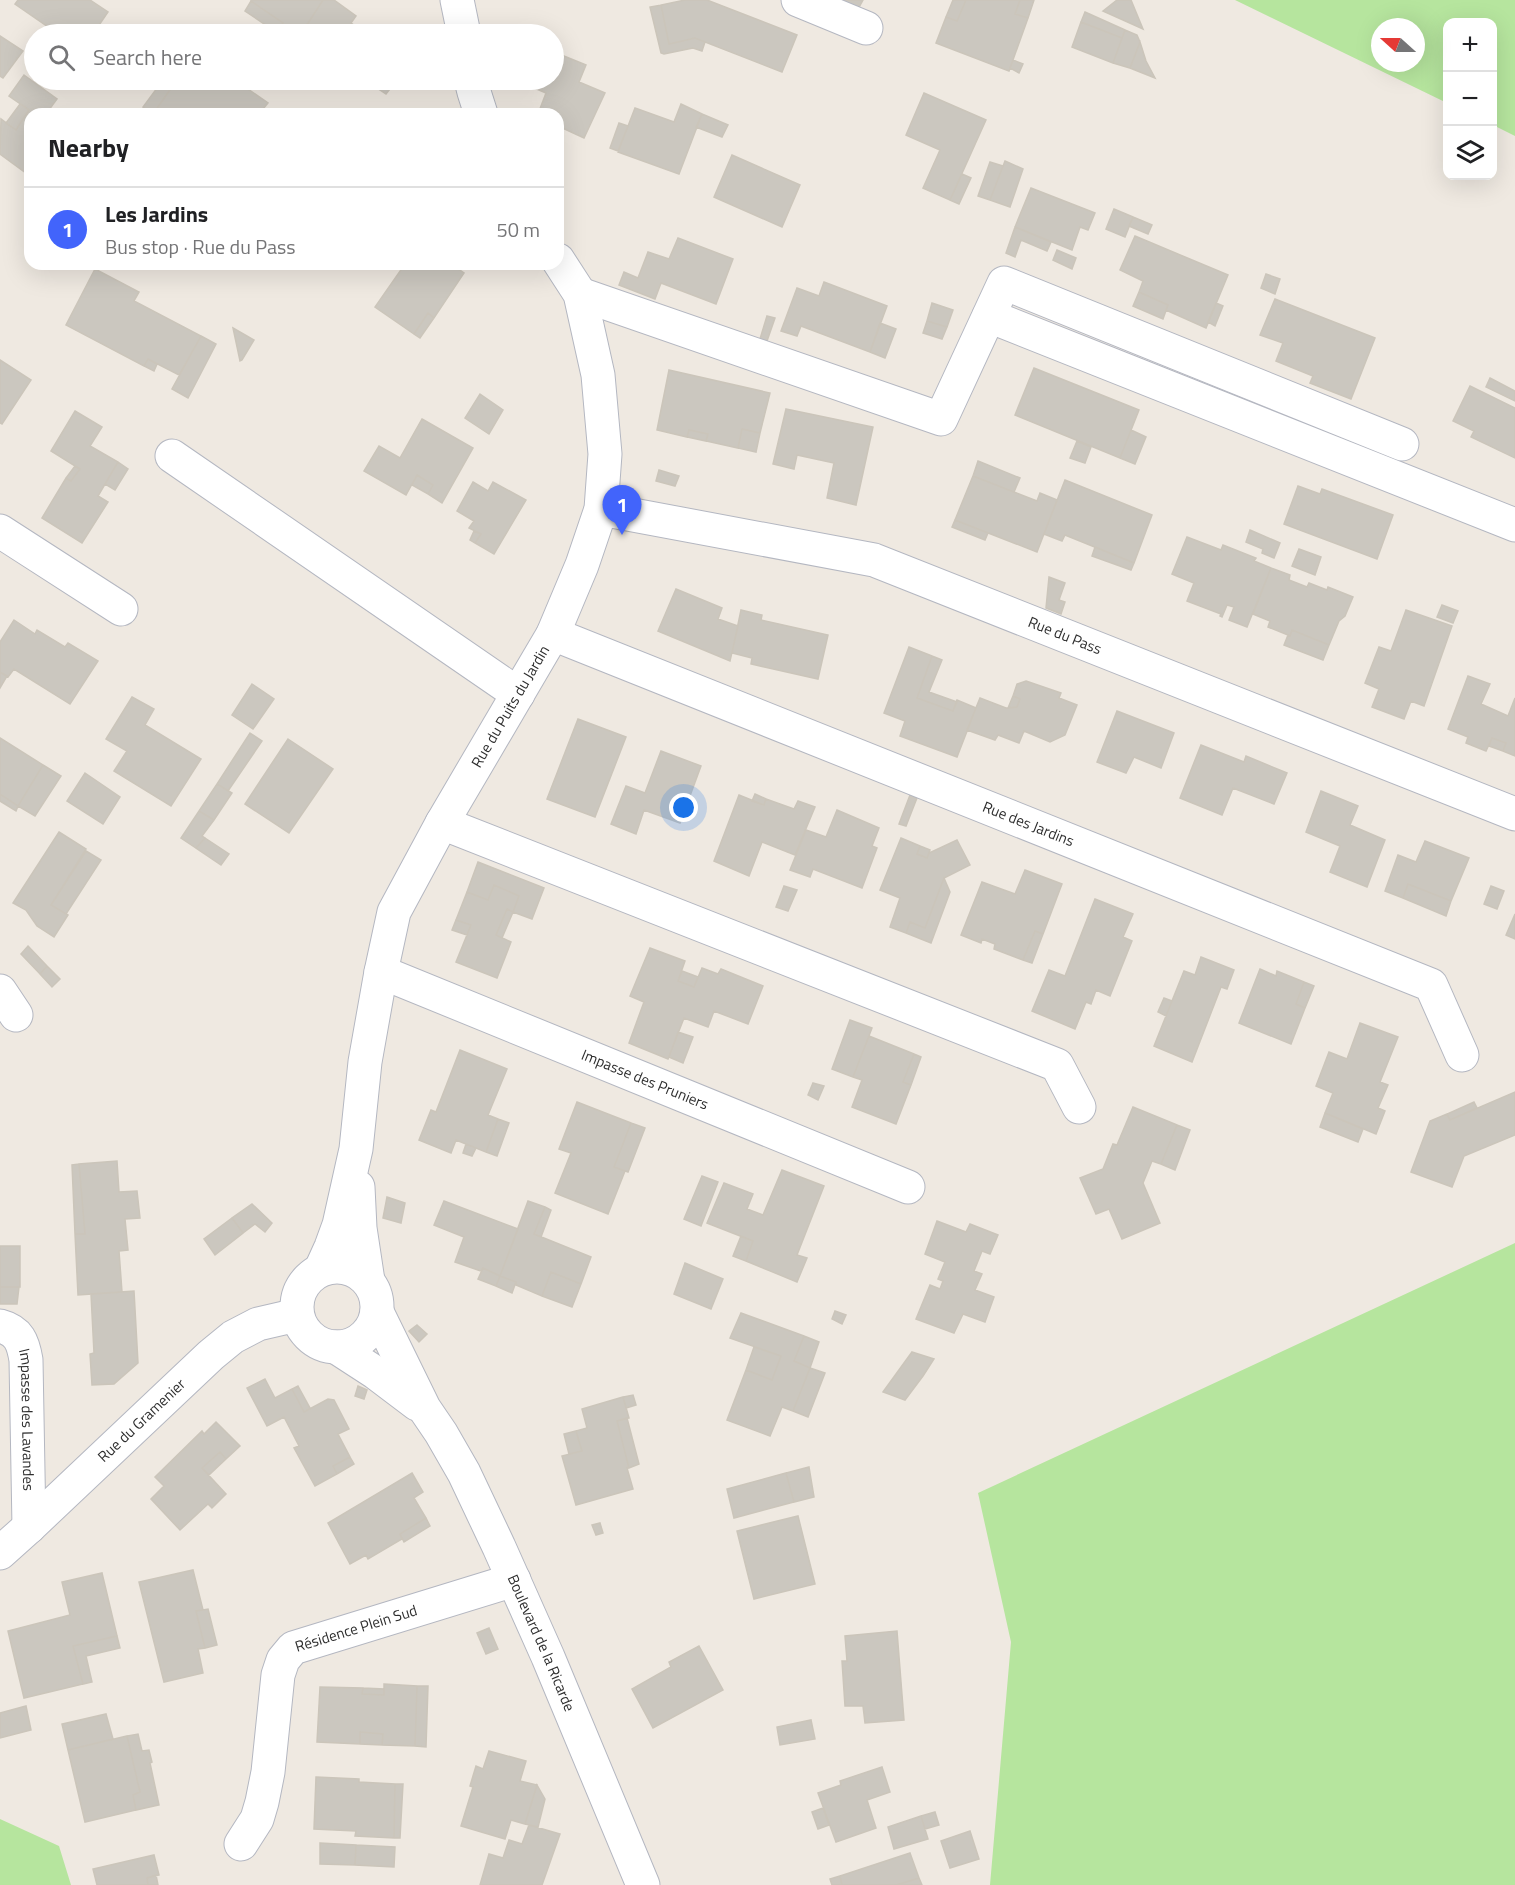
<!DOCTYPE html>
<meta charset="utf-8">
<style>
body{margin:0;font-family:"Titillium Web",sans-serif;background:#f6f6f6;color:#202124}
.controls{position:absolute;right:18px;top:18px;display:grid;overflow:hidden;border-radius:12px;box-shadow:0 6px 24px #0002}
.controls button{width:54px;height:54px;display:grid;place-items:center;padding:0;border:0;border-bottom:2px solid #e0e0e0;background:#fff;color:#202124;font:30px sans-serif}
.compass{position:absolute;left:1371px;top:18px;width:54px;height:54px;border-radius:50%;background:#fff;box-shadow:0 6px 24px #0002;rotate:291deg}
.you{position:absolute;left:684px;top:808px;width:21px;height:21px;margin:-15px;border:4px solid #fff;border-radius:50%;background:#1a73e8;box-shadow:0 0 0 9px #1a73e833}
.badge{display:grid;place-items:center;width:39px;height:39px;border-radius:50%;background:#4264fb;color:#fff;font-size:20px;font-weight:700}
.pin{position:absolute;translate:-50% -50px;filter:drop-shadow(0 2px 3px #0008)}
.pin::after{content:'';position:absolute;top:32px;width:21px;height:18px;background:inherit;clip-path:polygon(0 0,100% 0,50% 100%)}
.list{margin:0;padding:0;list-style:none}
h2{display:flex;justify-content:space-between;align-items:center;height:78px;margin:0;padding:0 24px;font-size:26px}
h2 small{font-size:20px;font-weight:400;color:#757577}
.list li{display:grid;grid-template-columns:39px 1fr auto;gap:18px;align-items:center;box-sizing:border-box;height:84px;padding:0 24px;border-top:2px solid #e0e0e0}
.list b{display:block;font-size:22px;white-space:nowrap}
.list p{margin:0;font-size:20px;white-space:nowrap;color:#757577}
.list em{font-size:20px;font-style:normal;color:#757577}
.icon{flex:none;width:33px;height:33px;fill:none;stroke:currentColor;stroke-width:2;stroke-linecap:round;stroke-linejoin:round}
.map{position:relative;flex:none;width:1515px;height:1885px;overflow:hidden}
.search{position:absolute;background:#fff;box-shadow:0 6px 24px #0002;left:24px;top:24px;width:540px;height:66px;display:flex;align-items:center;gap:15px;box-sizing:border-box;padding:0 21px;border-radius:33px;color:#757577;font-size:22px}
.panel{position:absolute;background:#fff;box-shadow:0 6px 24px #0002;left:24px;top:108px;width:540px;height:162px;border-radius:18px}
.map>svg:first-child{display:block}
.green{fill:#b6e59e;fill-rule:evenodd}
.building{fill:#cbc7bf;stroke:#cbc5ba;stroke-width:1.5}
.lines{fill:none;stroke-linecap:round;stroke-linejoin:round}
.minor-casing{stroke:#b4b7c1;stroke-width:35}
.minor{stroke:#fff;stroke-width:33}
.labels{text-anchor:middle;stroke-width:4.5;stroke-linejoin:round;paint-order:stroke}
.street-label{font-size:15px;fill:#2e2e2e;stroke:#fff}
</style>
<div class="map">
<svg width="1515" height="1885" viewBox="0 0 1515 1885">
<rect width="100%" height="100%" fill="#efe9e1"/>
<!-- green -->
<path class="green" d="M1235 0H1515V136L1493 125 1492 22H1448L1447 103ZM1380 27H1416V63H1380Z
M1515 1243V1885H990L1011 1642 978 1493Z
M0 1819 59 1846 71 1885H0Z"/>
<!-- building -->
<path class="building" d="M18 0H90L108 12 95 31 85 25 78 34H43L48 27 15 4Z
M252 0H323L301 34H291L280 27 283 23 251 1Z
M323 0H334L356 16 351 23 367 34H301Z
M685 0H707L797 35 782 72 695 38 669 44 661 5Z
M835 0H863L858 9Z
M953 0H966L957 21 946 17Z
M966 0H1020L1015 14 1028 18 1009 71 936 43 946 17 957 21Z
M1020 0H1034L1028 18 1015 14Z
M1117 0H1131L1143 29 1103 11Z
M251 1 283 23 279 34 245 11Z
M661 5 669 44 695 38 705 42 702 51 693 48 664 54 661 53 650 7Z
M1085 12 1125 30 1122 38 1081 22Z
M1081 22 1122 38 1113 63 1072 47Z
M85 25 95 31 92 34H78Z
M1125 30 1137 35 1140 42 1130 68 1113 63Z
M0 36 23 51 3 78 0 76Z
M1140 42 1146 61 1155 78 1130 68Z
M554 52 586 65 579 82 605 93 584 138 558 126V114H538L546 93 525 84 527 80H554Z
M1013 60 1023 64 1019 73 1010 68Z
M24 75 57 99 46 114H30V176L0 154 1 119 16 130 29 110 9 96Z
M163 80H167L174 84 153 114 143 107Z
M177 80H217L230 88 235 80 268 103 259 114H153Z
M365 80H397L386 94Z
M924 93 986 120 950 200 923 188 940 150 906 135Z
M20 104 29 110 16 130 6 123Z
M681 104 702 114 679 174 618 152 635 108 674 122Z
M702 114 728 125 722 137 696 127Z
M619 123 628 126 618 151 610 148Z
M732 155 800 185 782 227 714 197Z
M1005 161 1023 169 1010 207 990 200Z
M990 162 1003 166 990 200 978 196Z
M962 174 971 178 959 204 950 200Z
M1031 188 1095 213 1088 230 1080 227 1072 250 1015 227Z
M1114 209 1133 217 1125 237 1106 229Z
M1133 217 1152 225 1148 234 1129 226Z
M1015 227 1051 242 1047 251 1021 240 1015 257 1006 253Z
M1135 236 1228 275 1206 328 1166 310 1168 305 1139 292 1143 281 1120 270Z
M678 238 733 259 716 304 661 283 655 299 619 285 624 272 638 278 648 252 669 259Z
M1057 250 1076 258 1072 269 1053 260Z
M405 264H451L464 273 434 318 428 313 414 334 375 307Z
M95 269 139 292 134 301 201 336 179 375 148 359 144 366 66 325Z
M1266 274 1280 279 1275 294 1261 288Z
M824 282 887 306 870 352 801 326 797 336 781 331 797 288 819 296Z
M1139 292 1168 305 1163 319 1133 306Z
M1275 299 1375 338 1351 399 1310 383 1313 376 1276 361 1283 343 1260 335Z
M932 303 953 310 947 327 927 321Z
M1216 303 1223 306 1215 326 1208 322Z
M428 313 434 318 420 338 414 334Z
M767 316 775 318 767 341 760 339Z
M927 321 947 327 942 339 923 333Z
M880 323 896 329 885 358 870 352Z
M233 328 254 340 242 360 240 361Z
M201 336 216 344 188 398 172 389Z
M148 359 157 364 154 371 144 366Z
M0 360 31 380 2 424 0 423Z
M1034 368 1139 410 1120 458 1015 415Z
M669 370 770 393 760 433 742 429 738 448 706 441 708 434 689 430 687 437 657 430Z
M1490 378 1515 391V401L1486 387Z
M1470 386 1515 408V458L1471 437 1474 431 1453 421Z
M480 394 503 410 489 434 465 418Z
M786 409 873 427 856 505 827 498 834 463 797 455 794 469 773 464Z
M75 411 102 427 90 446 118 462 98 496 108 502 82 543 42 518 66 478 71 481 80 469 51 451Z
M422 419 473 448 442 503 428 494 433 485 417 475 406 495 364 471 379 446 400 458Z
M742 429 760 433 756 452 738 448Z
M689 430 708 434 706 441 687 437Z
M1131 430 1146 437 1135 464 1120 458Z
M1077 441 1091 447 1085 463 1070 458Z
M978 461 1020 478 1014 492 973 476Z
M118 462 128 469 115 490 105 484Z
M75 466 80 469 71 481 66 478Z
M659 470 679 476 675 486 656 481Z
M417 475 433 485 428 494 412 485Z
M973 476 1037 501 1040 493 1057 500 1037 552 955 520Z
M1065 480 1152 515 1134 563 1065 535 1062 541 1044 534Z
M473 482 488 491 493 482 526 500 494 554 475 543 481 534 469 528 474 521 457 511Z
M1298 486 1320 494 1322 489 1393 515 1377 559 1284 524Z
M955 520 988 533 985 540 952 527Z
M1250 530 1280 543 1274 558 1262 553 1263 549 1246 542Z
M474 531 481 534 475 543 470 540Z
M1187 537 1221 550 1223 545 1256 558 1254 561 1271 568 1247 627 1229 620 1234 607 1227 605 1222 617 1220 616 1221 614 1187 601 1194 583 1172 574Z
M1095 547 1134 563 1131 570 1092 556Z
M1299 549 1321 557 1315 575 1292 566Z
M1271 568 1290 575 1289 580 1307 587 1309 583 1327 590 1328 587 1353 597 1345 616 1339 621 1329 645 1292 630 1290 636 1288 635 1268 627 1270 621 1253 614Z
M1049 577 1065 583 1059 600 1065 602 1061 614 1046 608Z
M676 589 722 608 718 619 738 626 730 661 658 631Z
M1442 605 1458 611 1453 623 1437 617Z
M741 610 762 615 761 620 828 635 818 679 751 664 752 658 732 653Z
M1406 610 1452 626 1424 706 1411 701 1404 719 1372 707 1379 689 1365 683 1379 647 1391 651Z
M14 620 35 634 37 630 65 647 68 643 98 661 70 704 14 669 8 677 0 672V642Z
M1292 630 1329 645 1323 660 1284 645 1288 635 1290 636Z
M909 647 932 656 917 698 953 711 957 700 976 708 957 757 900 736 905 721 884 713Z
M932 656 942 660 929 692 957 702 953 711 917 698Z
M0 672 7 676 0 688Z
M1468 676 1490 684 1481 704 1508 716 1515 698V756L1503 751 1506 743 1492 738 1486 751 1466 743 1468 737 1448 729Z
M1026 681 1061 693 1059 698 1077 705 1065 735 1050 742 1024 731 1019 743 998 735 995 740 967 730 980 698 1006 708 1017 707 1020 699 1013 696 1017 684Z
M252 684 274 699 253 729 232 715Z
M1013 696 1020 699 1017 707 1008 708Z
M132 697 154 709 145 725 201 759 171 806 114 771 127 751 106 739Z
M1117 711 1174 733 1161 768 1134 757 1126 773 1097 762Z
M578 719 626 737 595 817 547 799Z
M250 733 262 741 228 791 217 784Z
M0 738 43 765 18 806 0 794Z
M1492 738 1506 743 1503 751 1489 746Z
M288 739 333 769 289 833 245 804Z
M1201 745 1244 762 1246 756 1287 773 1274 804 1233 788 1222 815 1180 798Z
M661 751 701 766 680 823 644 810 636 834 611 824 626 786 645 793Z
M43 765 61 776 35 816 18 806Z
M85 773 120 797 103 824 67 801Z
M217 784 232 793 214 820 199 811Z
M1321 791 1358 806 1350 825 1385 840 1367 887 1330 872 1340 846 1306 832Z
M0 794 18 806 16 811 0 801Z
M755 794 766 799 764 805 752 801Z
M739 795 764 805 766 799 794 809 798 801 815 807 795 855 762 842 749 876 714 861Z
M910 795 917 798 906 826 899 824Z
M837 810 879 828 872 846 877 848 862 888 813 869 810 877 790 870 806 830 826 837Z
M199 811 214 820 202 836 205 838 196 848 181 838Z
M59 832 86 849 51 905 68 915 54 937 37 926 26 910 13 903Z
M205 838 229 854 221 865 196 848Z
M901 838 920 846 917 854 927 858 929 853 957 840 970 865 944 878 925 928 910 922 906 933 890 927 900 898 880 890Z
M1425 841 1469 858 1451 901 1408 884 1403 898 1385 891 1398 855 1416 862Z
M920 846 930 850 927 858 917 854Z
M86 851 101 860 66 914 51 905Z
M478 862 544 888 532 919 513 912 519 896 494 885 488 900 467 892Z
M1025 870 1062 884 1043 934 1035 931 1023 960 994 949 995 944 982 939 981 943 961 935 982 882 1015 894Z
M944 878 950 892 931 943 906 933 910 922 925 928Z
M1408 884 1451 901 1446 916 1403 898Z
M494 885 519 896 513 912 507 909 496 935 511 942 497 978 456 962 471 925 456 920 467 892 488 900Z
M784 886 797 890 788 911 776 907Z
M1491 886 1504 891 1497 909 1484 904Z
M1095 899 1133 914 1123 937 1132 941 1110 996 1096 990 1091 1004 1086 1002 1075 1029 1032 1011 1049 970 1065 976Z
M507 909 513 912 502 938 496 935Z
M1515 914V939L1506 935Z
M456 920 471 925 467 935 452 930Z
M1035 931 1043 934 1032 963 1023 960Z
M28 946 47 966 40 974 21 954Z
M650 948 685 961 678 981 694 987 702 968 718 974 721 969 763 986 748 1024 714 1011 708 1027 684 1018 668 1059 629 1043 644 1002 630 996Z
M1201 957 1234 970 1227 989 1221 987 1192 1062 1154 1046 1184 971 1195 975Z
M47 966 60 979 52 987 40 974Z
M1260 969 1276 976 1277 971 1304 982 1296 1004 1305 1008 1291 1044 1239 1023Z
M682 971 698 977 694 987 678 981Z
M1304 982 1314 986 1305 1008 1296 1004Z
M1164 998 1172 1001 1166 1016 1158 1012Z
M850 1020 872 1028 853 1077 832 1069Z
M1360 1023 1398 1037 1380 1082 1388 1085 1378 1108 1385 1111 1376 1134 1325 1113 1333 1093 1316 1086 1329 1052 1347 1059Z
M678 1032 693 1037 683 1063 669 1057Z
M869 1036 914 1054 903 1082 911 1085 896 1124 852 1107 862 1080 853 1077Z
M460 1050 507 1069 488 1115 498 1119 486 1152 456 1140 451 1153 419 1140 431 1110 436 1112Z
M914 1054 921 1057 911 1085 903 1082Z
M813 1083 824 1086 818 1100 808 1095Z
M1515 1092V1135L1464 1156 1452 1187 1411 1172 1430 1121 1447 1114 1450 1120Z
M577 1102 631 1123 614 1167 625 1171 608 1214 555 1193 571 1153 559 1149Z
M1474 1102 1477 1108 1450 1120 1447 1114Z
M1133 1107 1177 1125 1161 1164 1152 1161 1143 1183 1160 1223 1122 1239 1109 1209 1096 1214 1080 1178 1103 1169 1113 1144 1117 1145Z
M1325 1113 1363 1129 1358 1142 1320 1127Z
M498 1119 509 1123 497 1156 486 1152Z
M631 1123 645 1128 628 1172 614 1167Z
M1177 1125 1190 1130 1175 1170 1161 1164Z
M466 1144 476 1148 472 1156 463 1153Z
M117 1161 119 1192 137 1191 140 1218 125 1219 128 1250 119 1251 122 1292 78 1295 75 1234H85L79 1164Z
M79 1164 85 1234H75L72 1165Z
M782 1170 824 1186 797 1255 807 1258 797 1282 746 1261 753 1241 707 1223 724 1183 753 1194 747 1209 763 1215Z
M702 1176 718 1182 701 1226 684 1219Z
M387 1197 405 1203 401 1223 383 1218Z
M444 1201 518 1229 500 1276 483 1268 481 1271 455 1262 464 1237 434 1225Z
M528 1201 545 1207 534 1234 591 1257 581 1284 551 1272 542 1296 516 1285V1282L500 1276Z
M252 1204 272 1223 265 1232 255 1224 243 1233 232 1218Z
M545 1207 551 1210 541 1237 534 1234Z
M232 1218 243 1233 215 1255 204 1239Z
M937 1221 966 1232 970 1224 998 1235 990 1254 982 1251 974 1271 982 1274 975 1290 994 1297 985 1322 963 1314 954 1333 916 1319 930 1285 940 1289 943 1281 938 1279 945 1262 925 1254Z
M741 1236 753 1241 746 1261 733 1256Z
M0 1246H20V1287H0Z
M685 1263 723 1279 711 1309 674 1294Z
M483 1268 500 1276 496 1286 478 1279Z
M551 1272 581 1284 572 1307 542 1296Z
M500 1276 516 1282 512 1293 496 1286Z
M0 1287H19L17 1304H0Z
M134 1291 138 1363 114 1384 92 1385 90 1354 94 1353 91 1294Z
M835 1311 846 1315 842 1324 832 1319Z
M741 1313 804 1336 794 1361 810 1368 793 1411 782 1407 770 1436 727 1420 746 1370 772 1380 781 1356 730 1338Z
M417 1325 427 1334 419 1342 409 1331Z
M804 1336 819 1342 810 1368 794 1361Z
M754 1347 781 1356 772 1380 746 1370Z
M912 1352 934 1359 923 1376 905 1400 883 1392Z
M810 1368 825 1373 808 1417 793 1411Z
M265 1379 275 1398 292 1389 304 1412 328 1399 334 1400 349 1429 338 1434 350 1457 333 1466 337 1474 315 1486 294 1448 299 1446 284 1417 267 1426 247 1388Z
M298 1386 310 1408 304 1412 292 1389Z
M358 1386 367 1390 364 1399 355 1396Z
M633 1395 636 1405 626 1408 623 1397Z
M623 1397 629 1418 617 1421 629 1468H627L633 1489 576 1505 562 1456 582 1451 576 1431 587 1428 582 1409Z
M627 1418 639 1464 629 1468 617 1421Z
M216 1422 240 1446 226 1459 220 1452 202 1468 226 1494 212 1508 208 1504 180 1530 151 1499 164 1486 155 1477 202 1431 204 1434Z
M576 1431 582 1451 569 1454 564 1434Z
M220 1452 226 1459 209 1475 202 1468Z
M350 1457 354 1464 337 1474 333 1466Z
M809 1467 814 1497 794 1502 786 1473Z
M412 1473 423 1492 414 1498 426 1518 400 1534 402 1539 368 1559 366 1555 350 1564 328 1523Z
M786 1473 794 1502 734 1518 727 1489Z
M798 1516 815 1584 754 1599 737 1531Z
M426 1518 430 1526 404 1542 400 1534Z
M600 1523 603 1533 596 1535 592 1525Z
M193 1570 203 1610 196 1611 205 1648 198 1649 203 1673 164 1682 139 1582Z
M102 1573 117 1636 73 1646 83 1684 24 1698 8 1631 70 1615 62 1582Z
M208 1609 217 1645 205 1648 196 1611Z
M489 1628 498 1649 486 1654 477 1633Z
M897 1631 904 1720 865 1723 863 1706H845L842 1661H847L845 1636Z
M117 1636 120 1648 86 1656 92 1682 83 1684 73 1646Z
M699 1646 723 1690 653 1728 632 1689 671 1667 669 1662Z
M384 1684 417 1686 415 1746 382 1745 383 1734 360 1732V1744L317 1742 320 1687 363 1688 362 1694 384 1695Z
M417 1686H428L426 1747 415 1746Z
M363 1688 384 1689V1695L362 1694Z
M26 1706 31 1730 0 1738V1713Z
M106 1714 113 1739 68 1750 62 1724Z
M811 1720 815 1739 780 1745 777 1727Z
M360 1732 383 1734 382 1745 360 1744Z
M138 1734 142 1751 149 1750 152 1762 150 1763 159 1805 136 1810 133 1795 140 1792 127 1736Z
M127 1736 140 1792 133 1795 136 1810 85 1822 68 1750Z
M489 1751 526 1761 520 1781 537 1785 525 1824 511 1820 505 1839 461 1826 473 1787 470 1786 476 1766 483 1769Z
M882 1767 890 1792 867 1800 876 1828 836 1842 818 1793 841 1785 840 1781Z
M316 1777 359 1779V1782L395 1784 394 1838 355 1836 356 1831 314 1829Z
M395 1784H403L400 1838H394Z
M537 1785 545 1799 538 1827 525 1824Z
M823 1808 829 1825 818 1829 812 1812Z
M935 1812 939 1825 925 1829 921 1816Z
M921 1816 928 1839 894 1849 888 1827Z
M529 1825 560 1834 542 1885H480L489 1854 503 1858 509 1840 522 1844Z
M970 1831 979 1859 950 1868 941 1841Z
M320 1843 356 1845 355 1865 320 1864Z
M356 1845 395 1847 394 1867 355 1865Z
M910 1853 919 1878 897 1885H842L840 1876Z
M154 1855 159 1875 147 1878 148 1885H97L93 1869Z
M156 1875 158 1885H148L147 1878Z
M840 1876 842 1885H832L830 1879Z
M919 1878 922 1885H896Z"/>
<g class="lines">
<defs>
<g id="minor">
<path d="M457 0 464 34"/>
<path d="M798 0 866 28"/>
<path d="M471 80 474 92 481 114"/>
<path d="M580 294 941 419 1004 283 1402 444"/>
<path d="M989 316 1515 525"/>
<path d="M172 456 518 694"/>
<path id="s1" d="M601 509 874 560 1515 814"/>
<path d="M0 531 121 609"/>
<path id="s2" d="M553 634 1431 985 1462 1055"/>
<path d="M442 823 1057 1065 1079 1107"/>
<path id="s3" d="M381 972 908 1187"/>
<path d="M0 991 16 1015"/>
<path d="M358 1187 360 1228 368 1281"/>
<circle cx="337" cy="1307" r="40"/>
<path id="s4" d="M321 1269 331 1247 339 1225 356 1149 365 1062 381 972 394 912 442 823 553 634 582 565 601 509 605 454 598 375 580 294 558 260"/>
<path id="s5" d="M377 1312 424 1408 441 1433 464 1473 499 1547 548 1657 643 1885"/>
<path id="s6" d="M0 1326C19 1331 23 1342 26 1360L29 1527"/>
<path d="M336 1347 376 1373 417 1404"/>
<path id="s7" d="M0 1553 29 1527 211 1355 233 1337 258 1324 297 1315"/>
<path id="s8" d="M241 1844 257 1819 262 1802 268 1772 278 1675 283 1660 293 1648 514 1580"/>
</g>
</defs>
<!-- minor casing -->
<use href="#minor" class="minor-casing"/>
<!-- minor -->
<use href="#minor" class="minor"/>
</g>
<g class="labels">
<!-- street labels -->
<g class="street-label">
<text dy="5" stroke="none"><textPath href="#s1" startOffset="483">Rue du Pass</textPath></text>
<text dy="5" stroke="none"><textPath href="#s4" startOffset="602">Rue du Puits du Jardin</textPath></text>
<text dy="5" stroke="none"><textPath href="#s2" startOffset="512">Rue des Jardins</textPath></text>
<text dy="5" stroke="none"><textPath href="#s3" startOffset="285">Impasse des Pruniers</textPath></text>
<text dy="5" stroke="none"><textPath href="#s6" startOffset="106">Impasse des Lavandes</textPath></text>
<text dy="5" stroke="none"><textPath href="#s7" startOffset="194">Rue du Gramenier</textPath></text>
<text dy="5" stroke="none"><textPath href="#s8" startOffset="273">Résidence Plein Sud</textPath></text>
<text dy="5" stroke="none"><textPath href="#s5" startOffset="370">Boulevard de la Ricarde</textPath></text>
</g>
</g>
</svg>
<div class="controls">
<button>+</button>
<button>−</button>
<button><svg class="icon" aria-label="layers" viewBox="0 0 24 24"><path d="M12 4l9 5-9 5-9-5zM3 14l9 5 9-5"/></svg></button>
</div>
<svg class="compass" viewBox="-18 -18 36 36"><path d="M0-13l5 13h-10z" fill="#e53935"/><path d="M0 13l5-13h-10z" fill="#757577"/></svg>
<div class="you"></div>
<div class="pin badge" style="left:622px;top:535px">1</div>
<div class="search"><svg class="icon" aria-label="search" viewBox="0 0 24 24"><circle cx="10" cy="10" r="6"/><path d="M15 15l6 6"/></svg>Search here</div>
<section class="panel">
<h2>Nearby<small></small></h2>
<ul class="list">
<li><span class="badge">1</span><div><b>Les Jardins</b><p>Bus stop · Rue du Pass</p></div><em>50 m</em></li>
</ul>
</section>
</div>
